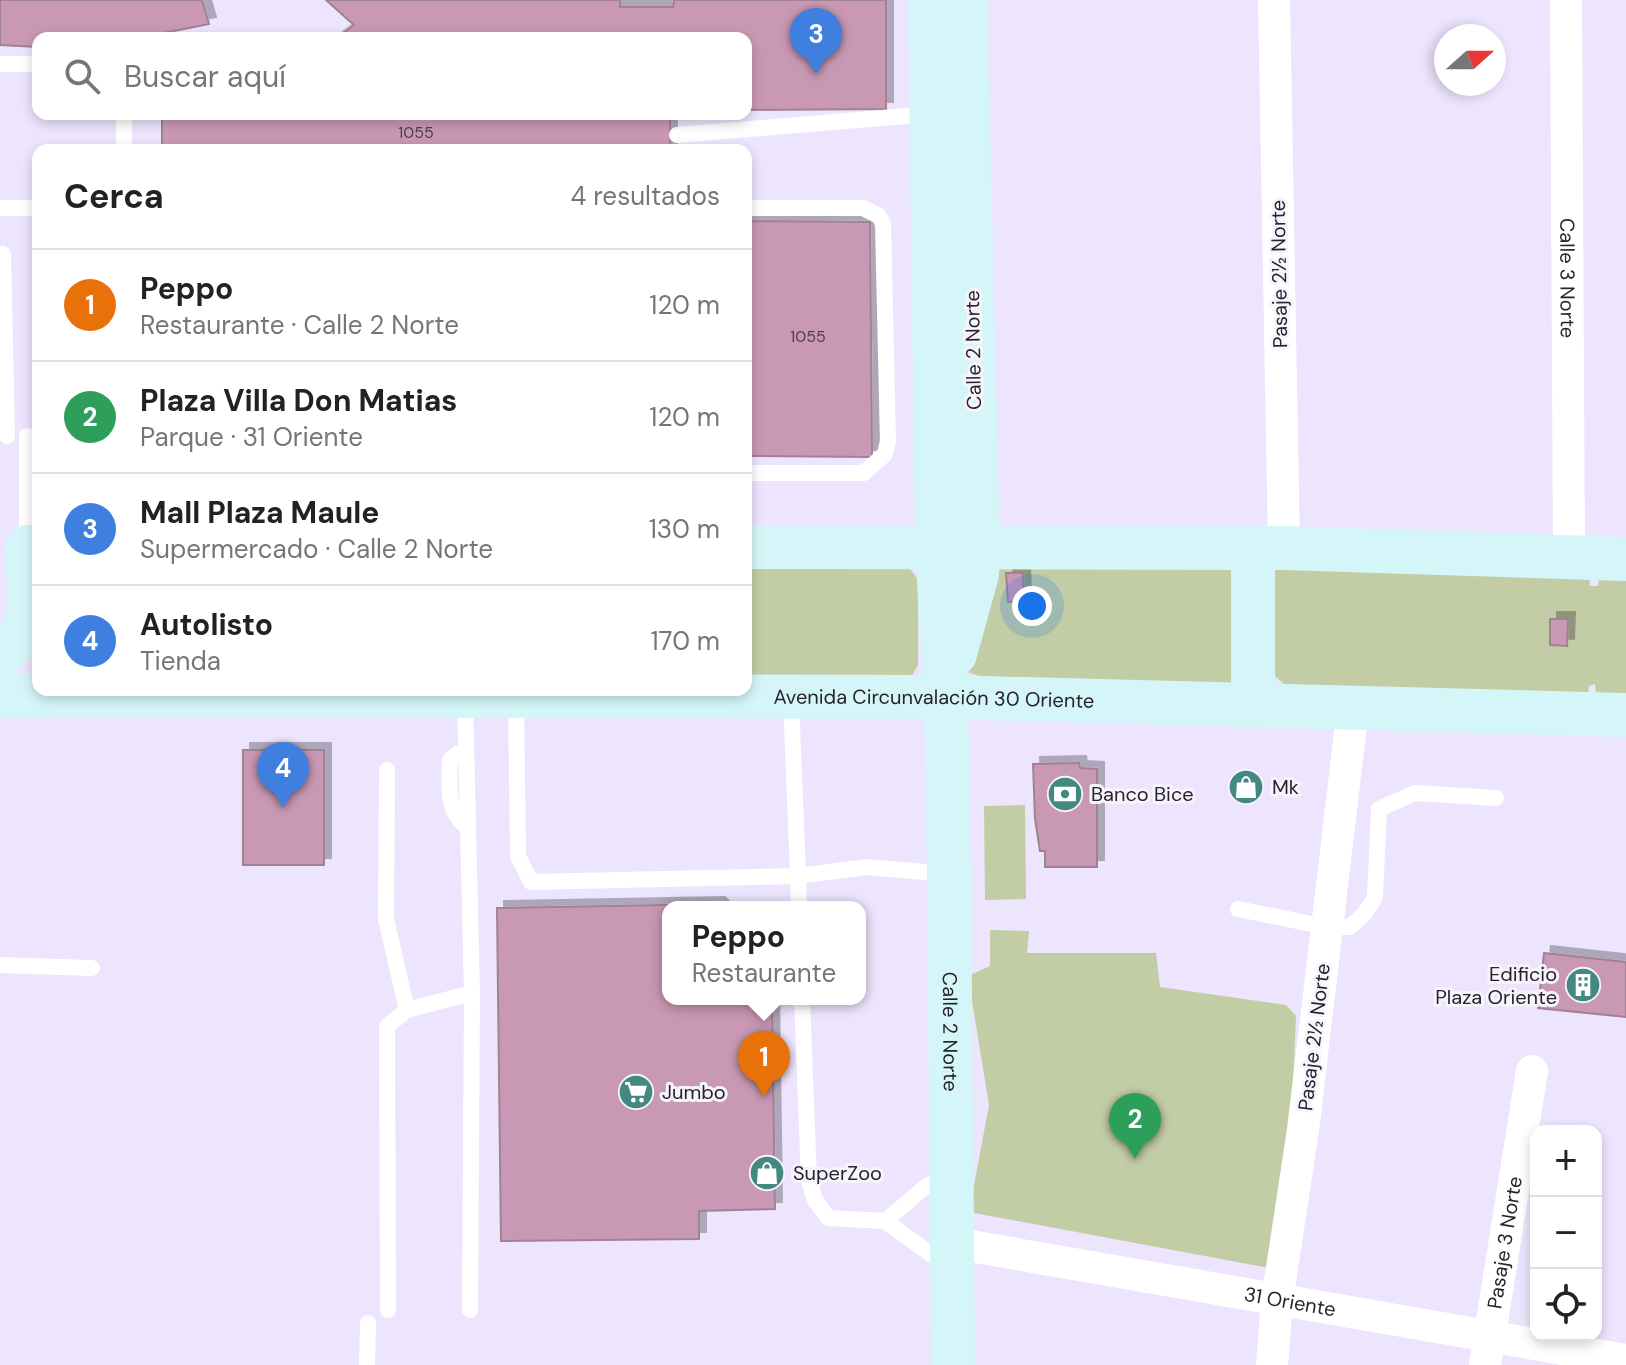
<!DOCTYPE html>
<html lang="es">
<meta charset="utf-8">
<style>
body{margin:0;font-family:"DM Sans",sans-serif;background:#f2f2f2;color:#222}
.controls{position:absolute;right:24px;bottom:24px;display:grid;overflow:hidden;border-radius:16px;box-shadow:0 4px 12px #0003}
.controls button{width:72px;height:72px;display:grid;place-items:center;padding:0;border:0;border-bottom:2px solid #e0e0e0;background:#fff;color:#222;font:40px sans-serif}
.compass{position:absolute;left:1434px;top:24px;width:72px;height:72px;border-radius:50%;background:#fff;box-shadow:0 4px 12px #0003;rotate:69deg}
.you{position:absolute;left:1032px;top:606px;width:28px;height:28px;margin:-20px;border:6px solid #fff;border-radius:50%;background:#1a73e8;box-shadow:0 0 0 12px #1a73e833}
.badge{display:grid;place-items:center;width:52px;height:52px;border-radius:50%;background:#438982;color:#fff;font-size:26px;font-weight:700}
.pin{position:absolute;translate:-50% -66px;filter:drop-shadow(0 2px 4px #0008)}
.pin::after{content:'';position:absolute;top:42px;width:28px;height:24px;background:inherit;clip-path:polygon(0 0,100% 0,50% 100%)}
.popup{position:absolute;left:662px;top:901px;width:204px;height:104px;box-sizing:border-box;display:grid;place-content:center;border-radius:16px;background:#fff;filter:drop-shadow(0 2px 6px #0005);font-size:26px;white-space:nowrap;color:#767676}
.popup b{font-size:30px;color:#222}
.popup::after{content:'';position:absolute;left:50%;top:100%;margin-left:-16px;border:16px solid transparent;border-top-color:#fff}
.list{margin:0;padding:0;list-style:none}
h2{display:flex;justify-content:space-between;align-items:center;height:104px;margin:0;padding:0 32px;font-size:34px}
h2 small{font-size:26px;font-weight:400;color:#767676}
.list li{display:grid;grid-template-columns:52px 1fr auto;gap:24px;align-items:center;box-sizing:border-box;height:112px;padding:0 32px;border-top:2px solid #e0e0e0}
.list b{display:block;font-size:30px;white-space:nowrap}
.list p{margin:0;font-size:26px;white-space:nowrap;color:#767676}
.list em{font-size:26px;font-style:normal;color:#767676}
.icon{flex:none;width:44px;height:44px;fill:none;stroke:currentColor;stroke-width:2;stroke-linecap:round;stroke-linejoin:round}
.map{position:relative;flex:none;width:1626px;height:1365px;overflow:hidden}
.search{position:absolute;background:#fff;box-shadow:0 4px 12px #0003;left:32px;top:32px;width:720px;height:88px;display:flex;align-items:center;gap:20px;box-sizing:border-box;padding:0 28px;border-radius:16px;color:#767676;font-size:30px}
.panel{position:absolute;background:#fff;box-shadow:0 4px 12px #0003;left:32px;top:144px;width:720px;height:552px;border-radius:16px}
.map>svg:first-child{display:block}
.green{fill:#c2cca5}
.building{fill:#c998b4;stroke:#a08293;stroke-width:2;filter:url(#shadow)}
.lines{fill:none;stroke-linecap:round;stroke-linejoin:round}
.lane{stroke:#fff;stroke-width:16}
.street{stroke:#fff;stroke-width:32}
.secondary{stroke:#d5f6f8;stroke-width:44}
.labels{text-anchor:middle;stroke-width:6;stroke-linejoin:round;paint-order:stroke}
.number-label{font-size:16px;fill:#50404f}
.street-label{font-size:20px;fill:#27222d;stroke:#f7f5fb}
.poi-label{font-size:20px;fill:#27222d;stroke:#f7f5fb;text-anchor:start}
</style>
<div class="map">
<svg width="1626" height="1365" viewBox="0 0 1626 1365">
<defs>
<filter id="shadow"><feDropShadow dx="7" dy="-7" stdDeviation="0" flood-color="#0004"/></filter>
</defs>
<rect width="100%" height="100%" fill="#ede4fd"/>
<!-- green -->
<path class="green" d="M900 564 911 570 918 580V665L911 677 757 681 746 670V571L762 566Z
M1000 564 1227 565 1234 575 1238 663 1231 686 988 679 965 671Z
M1271 565 1589 573 1590 586H1598L1600 572 1626 573V707L1596 695 1595 684 1589 686 1588 698 1285 685 1275 676Z
M1025 805 1026 899 985 900 984 806Z
M990 930 1029 931 1027 953H1156L1160 987 1286 1005 1296 1016 1285 1271 969 1212 989 1105 968 976 990 966Z"/>
<!-- building -->
<path class="building" d="M0 0H202L209 24 139 38H38V47L0 45Z
M326 0H620V7H673L674 0H886V109L746 110V38H337L354 25Z
M162 114H670V150H162Z
M746 221 870 222 872 457 749 456 746 450Z
M1006 573H1023L1024 602H1008Z
M1550 619H1568L1567 646 1550 645Z
M243 750H324V865H243Z
M1079 763 1080 768 1097 769V867H1045V851H1040L1035 819 1033 764Z
M718 904 721 907H668V999H772L775 1209 699 1211V1239L501 1241 497 908Z
M1544 953 1626 962V1017L1538 1008Z"/>
<g class="lines">
<!-- lane -->
<path class="lane" d="M0 64H38
M124 114V150
M677 135 930 114
M0 208H38
M746 208H863L879 216 883 224 888 441 885 454 864 473H746
M3 254 7 436
M27 436V545
M516 698 518 856 531 882 798 876 799 907
M791 698 798 876 867 867 948 874
M465 700 472 993 470 1310
M466 753 457 754 450 760C449 785 446 811 467 827
M387 770 386 919 407 1010
M1238 909 1327 927H1350L1365 913 1375 897 1379 809 1415 793 1496 798
M0 965 92 968
M802 999 809 1181 815 1200 828 1218 885 1221 947 1266
M885 1221 925 1187 948 1176
M388 1310 387 1026 407 1010 472 993
M367 1365 368 1323"/>
<!-- street -->
<g class="street">
<path d="M1274 0 1284 548"/>
<path id="s1" d="M1566 0 1569 557"/>
<path id="s2" d="M953 1243 1626 1360"/>
<path d="M1272 1365 1277 1301 1303 1130 1353 708"/>
<path id="s3" d="M1485 1365 1532 1071"/>
</g>
<!-- secondary -->
<g class="secondary">
<path id="s4" d="M930 0 937 549 946 697 949 874 953 1365"/>
<path d="M746 547 1284 548 1626 559"/>
<path d="M1253 548V703"/>
<path d="M0 654C39 635 28 583 27 547"/>
<path d="M955 654 977 574 978 547 965 0"/>
<path id="s5" d="M0 695 946 697 1626 715"/>
</g>
</g>
<!-- icons -->
<defs>
<symbol id="shop-disc" viewBox="-11 -11 22 22"><circle r="9.5" fill="#438982" stroke="#f7f5fb"/><path d="M-5-2.5h2.3a2.7 3.5 0 0 1 5.4 0H5L5.5 6h-11ZM-1.5-2.5h3a1.5 2.3 0 0 0-3 0Z" fill="#fff"/></symbol>
<symbol id="bank-disc" viewBox="-11 -11 22 22"><circle r="9.5" fill="#438982" stroke="#f7f5fb"/><path d="M-6-4H6V4H-6ZM0-2.3a2.3 2.3 0 1 0 0 4.6a2.3 2.3 0 1 0 0-4.6Z" fill="#fff"/></symbol>
<symbol id="building-disc" viewBox="-11 -11 22 22"><circle r="9.5" fill="#438982" stroke="#f7f5fb"/><path d="M-4-6H4V6H1V3H-1V6H-4ZM-2.5-4.3h1.7v1.8h-1.7ZM.8-4.3h1.7v1.8H.8ZM-2.5-1h1.7V.8h-1.7ZM.8-1h1.7V.8H.8Z" fill="#fff"/></symbol>
<symbol id="supermarket-disc" viewBox="-11 -11 22 22"><circle r="9.5" fill="#438982" stroke="#f7f5fb"/><path d="M-6-5.5h2.5l.6 2H6L4.5 2H-2.5L-4.4-4H-6ZM-1.5 3.2a1.3 1.3 0 1 0 .1 0ZM3 3.2a1.3 1.3 0 1 0 .1 0Z" fill="#fff"/></symbol>
</defs>
<g fill-rule="evenodd">
<use href="#shop-disc" x="1226" y="767" width="40" height="40"/>
<use href="#bank-disc" x="1045" y="774" width="40" height="40"/>
<use href="#building-disc" x="1563" y="965" width="40" height="40"/>
<use href="#supermarket-disc" x="616" y="1072" width="40" height="40"/>
<use href="#shop-disc" x="747" y="1153" width="40" height="40"/>
</g>
<g class="labels">
<!-- number labels -->
<g class="number-label">
<text x="416" y="138">1055</text>
<text x="808" y="342">1055</text>
</g>
<!-- street labels -->
<g class="street-label">
<text transform="translate(1279 274) rotate(-91)" y="7">Pasaje 2½ Norte</text>
<text dy="7" stroke="none"><textPath href="#s1" startOffset="278">Calle 3 Norte</textPath></text>
<text transform="translate(973 350) rotate(-91)" y="7">Calle 2 Norte</text>
<text dy="7" stroke="none"><textPath href="#s5" startOffset="934">Avenida Circunvalación 30 Oriente</textPath></text>
<text dy="7" stroke="none"><textPath href="#s4" startOffset="1032">Calle 2 Norte</textPath></text>
<text transform="translate(1314 1037) rotate(-83)" y="7">Pasaje 2½ Norte</text>
<text dy="7" stroke="none"><textPath href="#s3" startOffset="124">Pasaje 3 Norte</textPath></text>
<text dy="7" stroke="none"><textPath href="#s2" startOffset="342">31 Oriente</textPath></text>
</g>
<!-- poi labels -->
<g class="poi-label">
<text x="1272" y="794">Mk</text>
<text x="1091" y="801">Banco Bice</text>
<text x="1557" y="981" text-anchor="end">Edificio<tspan x="1557" dy="23">Plaza Oriente</tspan></text>
<text x="662" y="1099">Jumbo</text>
<text x="793" y="1180">SuperZoo</text>
</g>
</g>
</svg>
<div class="controls">
<button>+</button>
<button>−</button>
<button><svg class="icon" aria-label="locate" viewBox="0 0 24 24"><circle cx="12" cy="12" r="6"/><path d="M12 2v4M12 18v4M2 12h4M18 12h4"/></svg></button>
</div>
<svg class="compass" viewBox="-18 -18 36 36"><path d="M0-13l5 13h-10z" fill="#e53935"/><path d="M0 13l5-13h-10z" fill="#767676"/></svg>
<div class="you"></div>
<div class="pin badge" style="left:764px;top:1097px;background:#e8710a">1</div>
<div class="popup"><b>Peppo</b>Restaurante</div>
<div class="pin badge" style="left:1135px;top:1159px;background:#2e9e5b">2</div>
<div class="pin badge" style="left:816px;top:74px;background:#3f7fe0">3</div>
<div class="pin badge" style="left:283px;top:808px;background:#3f7fe0">4</div>
<div class="search"><svg class="icon" aria-label="search" viewBox="0 0 24 24"><circle cx="10" cy="10" r="6"/><path d="M15 15l6 6"/></svg>Buscar aquí</div>
<section class="panel">
<h2>Cerca<small>4 resultados</small></h2>
<ul class="list">
<li><span class="badge" style="background:#e8710a">1</span><div><b>Peppo</b><p>Restaurante · Calle 2 Norte</p></div><em>120 m</em></li>
<li><span class="badge" style="background:#2e9e5b">2</span><div><b>Plaza Villa Don Matias</b><p>Parque · 31 Oriente</p></div><em>120 m</em></li>
<li><span class="badge" style="background:#3f7fe0">3</span><div><b>Mall Plaza Maule</b><p>Supermercado · Calle 2 Norte</p></div><em>130 m</em></li>
<li><span class="badge" style="background:#3f7fe0">4</span><div><b>Autolisto</b><p>Tienda</p></div><em>170 m</em></li>
</ul>
</section>
</div>
